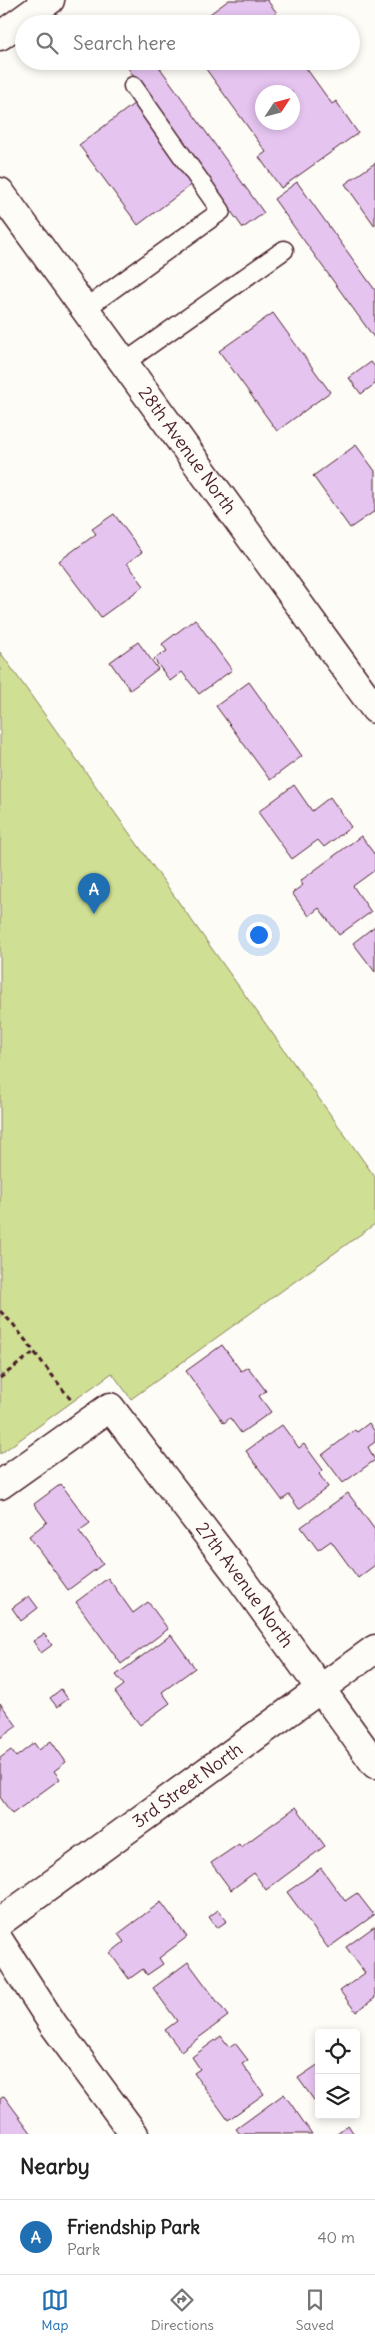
<!DOCTYPE html>
<style>
body{margin:0;font-family:Delius,sans-serif;background:#f2f2f2;color:#222}
.controls{position:absolute;right:15px;bottom:15px;display:grid;overflow:hidden;border-radius:5px;box-shadow:0 2px 8px #0003}
.controls button{width:45px;height:45px;display:grid;place-items:center;padding:0;border:0;border-bottom:1px solid #e0e0e0;background:#fff;color:#222;font:25px sans-serif}
.compass{position:absolute;left:255px;top:85px;width:45px;height:45px;border-radius:50%;background:#fff;box-shadow:0 2px 8px #0003;rotate:54deg}
.you{position:absolute;left:258px;top:934px;width:18px;height:18px;margin:-12px;border:4px solid #fff;border-radius:50%;background:#1a73e8;box-shadow:0 0 0 8px #1a73e833}
.badge{display:grid;place-items:center;width:32px;height:32px;border-radius:50%;background:#1f6fb2;color:#fff;font-size:16px;font-weight:700}
.pin{position:absolute;translate:-50% -41px;filter:drop-shadow(0 1px 2px #0008)}
.pin::after{content:'';position:absolute;top:26px;width:18px;height:15px;background:inherit;clip-path:polygon(0 0,100% 0,50% 100%)}
.list{margin:0;padding:0;list-style:none}
h2{display:flex;justify-content:space-between;align-items:center;height:65px;margin:0;padding:0 20px;font-size:21px}
h2 small{font-size:16px;font-weight:400;color:#767676}
.list li{display:grid;grid-template-columns:32px 1fr auto;gap:15px;align-items:center;box-sizing:border-box;height:75px;padding:0 20px;border-top:1px solid #e0e0e0}
.list b{display:block;font-size:19px;white-space:nowrap}
.list p{margin:0;font-size:16px;white-space:nowrap;color:#767676}
.list em{font-size:16px;font-style:normal;color:#767676}
.icon{flex:none;width:28px;height:28px;fill:none;stroke:currentColor;stroke-width:2;stroke-linecap:round;stroke-linejoin:round}
.map{position:relative;flex:none;width:375px;height:2134px;overflow:hidden}
.search{position:absolute;background:#fff;box-shadow:0 2px 8px #0003;left:15px;right:15px;top:15px;height:55px;display:flex;align-items:center;gap:12px;box-sizing:border-box;padding:0 18px;border-radius:28px;color:#767676;font-size:19px}
.sheet{height:140px;background:#fff}
nav{display:flex;justify-content:space-around;align-items:center;box-sizing:border-box;height:70px;border-top:1px solid #e0e0e0;background:#fff;font-size:14px;color:#767676}
nav a{display:grid;justify-items:center;gap:2px}
nav .on{color:#1f6fb2}
.map>svg:first-child{display:block}
.green{fill:#cfdf93;stroke:#8c7f5f}
.building{fill:#e5c4f0;stroke:#4a1f2b;fill-rule:evenodd}
.lines{fill:none;stroke-linecap:round;stroke-linejoin:round}
.service-casing{stroke:#4a1f2b;stroke-width:21}
.minor-casing{stroke:#4a1f2b;stroke-width:31}
.tertiary-casing{stroke:#4a1f2b;stroke-width:31}
.path{stroke:#4a1f2b;stroke-width:3;stroke-dasharray:5 4;stroke-linecap:butt}
.service{stroke:#fdfcf7;stroke-width:18}
.minor{stroke:#fdfcf7;stroke-width:28}
.tertiary{stroke:#fdfcf7;stroke-width:28}
.labels{text-anchor:middle;stroke-width:4.5;stroke-linejoin:round;paint-order:stroke}
.street-label{font-size:18px;fill:#4a1f2b;stroke:#fdfcf7}
</style>
<div class="map">
<svg width="375" height="2134" viewBox="0 0 375 2134">
<rect width="100%" height="100%" fill="#fdfcf7"/>
<filter id="ink" filterUnits="userSpaceOnUse"><feTurbulence type="fractalNoise" baseFrequency=".02" numOctaves="2"/><feDisplacementMap in="SourceGraphic" scale="10" xChannelSelector="R" yChannelSelector="G"/><feConvolveMatrix kernelMatrix="1 2 1 2 8 2 1 2 1" color-interpolation-filters="sRGB"/></filter>
<g filter="url(#ink)">
<!-- green -->
<path class="green" d="M0 652 375 1177V1224L131 1399 112 1373 0 1454Z"/>
<!-- building -->
<path class="building" d="M229 0H267L277 13 269 18 273 24H196Z
M123 61H155L264 213 243 228Z
M195 61H301L332 104 336 101 358 133 281 188 259 157 266 152 203 65 200 68ZM262 92H292V122H262Z
M135 103 194 183 138 225 79 145Z
M375 163V226L345 184Z
M297 182 375 290V339L274 199Z
M273 313 330 392 277 431 219 351Z
M371 362 375 367V384L361 394 349 378Z
M356 445 375 471V511L350 528 313 476Z
M114 514 142 552 127 563 144 586 101 617 59 561 96 534 92 529Z
M195 619 232 670 199 694 182 672 170 681 154 659 167 651 162 644Z
M138 642 158 669 130 690 110 662Z
M249 682 302 756 270 780 216 706Z
M294 785 312 811 330 797 351 827 324 847 318 840 292 859 258 812Z
M361 836 375 855V870L353 886 371 912 339 935 319 908 309 916 292 893 303 885 300 881Z
M375 926V972L353 943Z
M222 1345 241 1371 248 1367 266 1391 259 1396 271 1412 241 1433 230 1418 224 1423 186 1371Z
M369 1423 375 1432V1442L368 1447 375 1460 343 1483 322 1455 355 1430 357 1432Z
M282 1425 299 1448 304 1444 323 1470 319 1474 328 1487 299 1509 289 1495 282 1500 246 1451Z
M61 1484 90 1523 79 1531 103 1564 68 1590 29 1536 47 1522 34 1504Z
M348 1493 375 1530V1565L358 1578 331 1541 318 1550 301 1527Z
M108 1578 133 1613 148 1602 168 1629 121 1664 76 1602Z
M29 1596 38 1608 21 1621 12 1608Z
M44 1634 52 1645 41 1653 33 1641Z
M171 1635 195 1668 162 1692 170 1703 140 1725 115 1692 124 1685 116 1675Z
M61 1689 68 1699 57 1707 50 1698Z
M0 1703 17 1726 0 1738Z
M51 1741 66 1762 54 1771 60 1779 12 1814 0 1797V1758L11 1750 16 1757 34 1743 39 1750Z
M296 1807 325 1846 266 1890 254 1873 231 1890 211 1863 239 1844 241 1847Z
M321 1868 345 1901 357 1893 374 1915 328 1948 287 1892Z
M161 1902 187 1937 159 1958 163 1964 147 1975 143 1969 129 1979 110 1953 124 1942 118 1934Z
M218 1910 227 1921 217 1928 209 1917Z
M375 1926V1998L356 2012 340 1991 365 1973 346 1947Z
M188 1962 228 2016 181 2051 165 2030 177 2021 153 1988Z
M221 2036 229 2047 235 2043 248 2060 242 2064 264 2094 228 2120 194 2073 200 2069 192 2057Z
M319 2064V2107L298 2078Z
M284 2094 312 2134H240L236 2129Z
M4 2096 32 2134H0V2099Z
M348 2125 354 2134H337V2133Z"/>
<g class="lines">
<defs>
<path id="service" d="M85 309 221 211 133 86
M124 363 284 250"/>
<g id="minor">
<path id="s1" d="M0 192 375 709"/>
<path id="s2" d="M0 1485 110 1407 236 1572 375 1764"/>
<path id="s3" d="M0 1922 375 1649"/>
<path d="M0 1942 53 2024 134 2134"/>
</g>
<path id="tertiary" d="M0 36 50 0"/>
</defs>
<!-- service casing -->
<use href="#service" class="service-casing"/>
<!-- minor casing -->
<use href="#minor" class="minor-casing"/>
<!-- tertiary casing -->
<use href="#tertiary" class="tertiary-casing"/>
<!-- path -->
<path class="path" d="M0 1311 13 1324 71 1400
M0 1378 34 1352"/>
<!-- service -->
<use href="#service" class="service"/>
<!-- minor -->
<use href="#minor" class="minor"/>
<!-- tertiary -->
<use href="#tertiary" class="tertiary"/>
</g>
</g>
<g class="labels">
<!-- street labels -->
<g class="street-label">
<text dy="6" stroke="none"><textPath href="#s1" startOffset="319">28th Avenue North</textPath></text>
<text dy="6" stroke="none"><textPath href="#s2" startOffset="358">27th Avenue North</textPath></text>
<text dy="6" stroke="none"><textPath href="#s3" startOffset="232">3rd Street North</textPath></text>
</g>
</g>
</svg>
<div class="controls">
<button><svg class="icon" aria-label="locate" viewBox="0 0 24 24"><circle cx="12" cy="12" r="6"/><path d="M12 2v4M12 18v4M2 12h4M18 12h4"/></svg></button>
<button><svg class="icon" aria-label="layers" viewBox="0 0 24 24"><path d="M12 4l9 5-9 5-9-5zM3 14l9 5 9-5"/></svg></button>
</div>
<svg class="compass" viewBox="-18 -18 36 36"><path d="M0-13l5 13h-10z" fill="#e53935"/><path d="M0 13l5-13h-10z" fill="#767676"/></svg>
<div class="you"></div>
<div class="pin badge" style="left:94px;top:914px">A</div>
<div class="search"><svg class="icon" aria-label="search" viewBox="0 0 24 24"><circle cx="10" cy="10" r="6"/><path d="M15 15l6 6"/></svg>Search here</div>
</div>
<section class="sheet">
<h2>Nearby<small></small></h2>
<ul class="list">
<li><span class="badge">A</span><div><b>Friendship Park</b><p>Park</p></div><em>40 m</em></li>
</ul>
</section>
<nav>
<a class="on"><svg class="icon" aria-label="map" viewBox="0 0 24 24"><path d="M3 6l6-2 6 2 6-2v14l-6 2-6-2-6 2zM9 4v14M15 6v14"/></svg>Map</a>
<a><svg class="icon" aria-label="directions" viewBox="0 0 24 24"><path d="M12 3l9 9-9 9-9-9zM9 14v-3h6M13 9l2 2-2 2"/></svg>Directions</a>
<a><svg class="icon" aria-label="saved" viewBox="0 0 24 24"><path d="M7 4h10v16l-5-4-5 4z"/></svg>Saved</a>
</nav>
